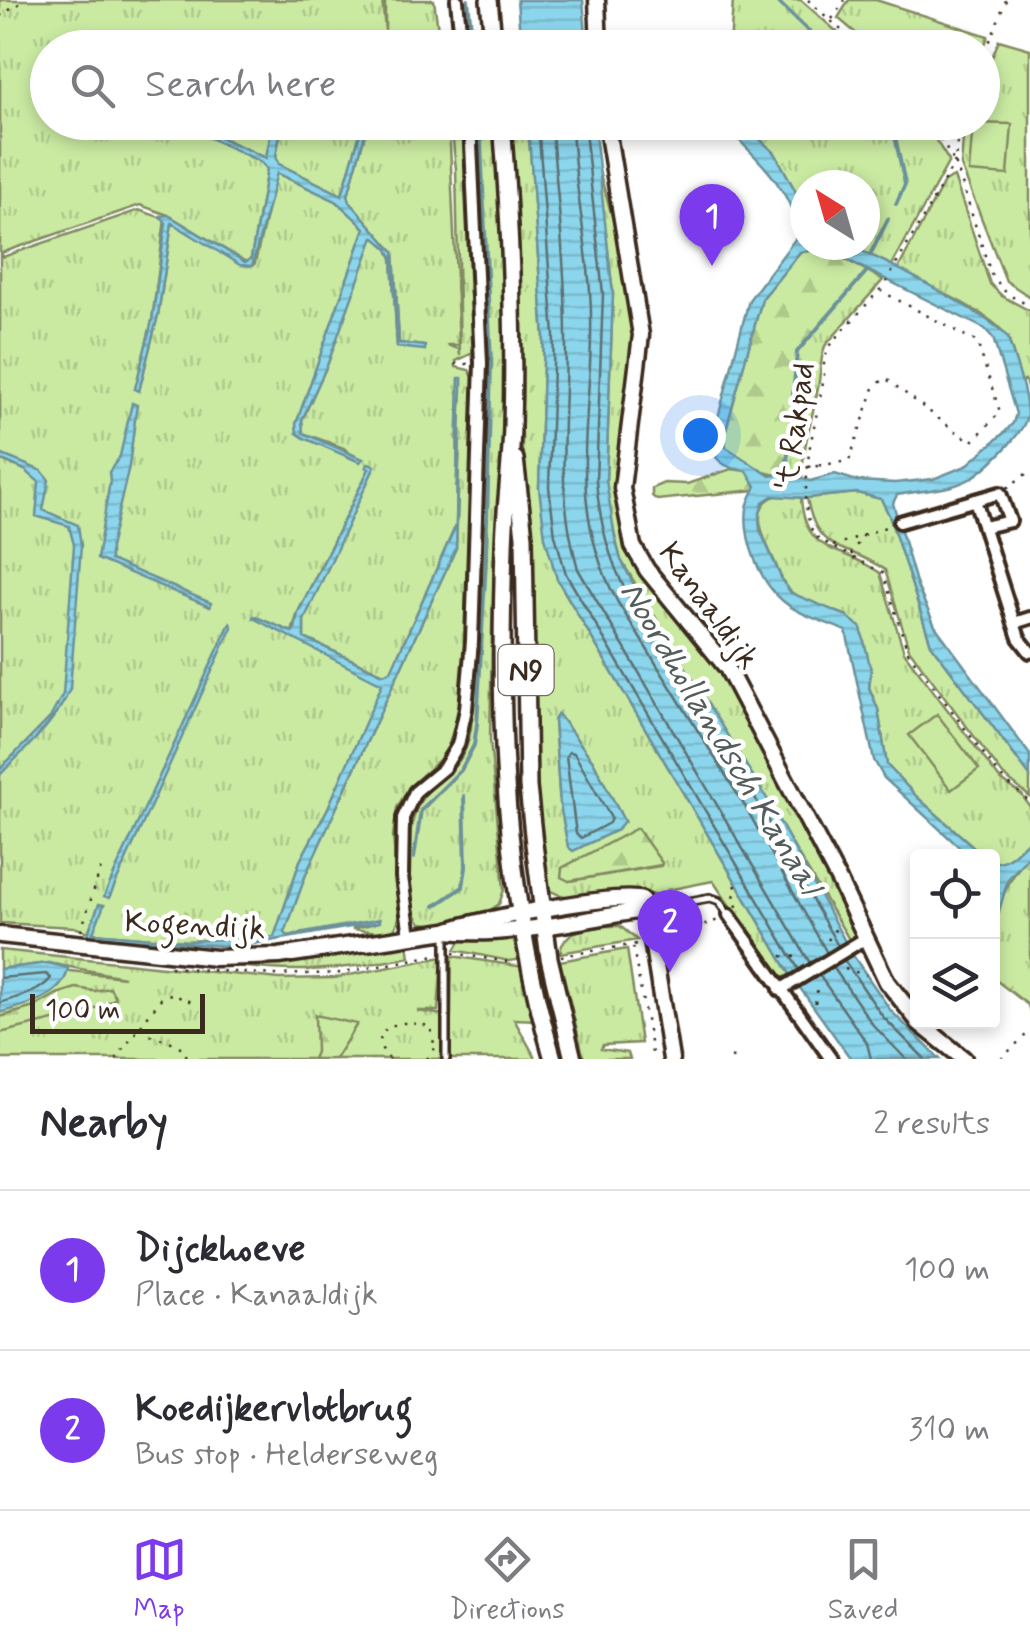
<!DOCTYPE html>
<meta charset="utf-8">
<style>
body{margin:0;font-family:Mynerve,sans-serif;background:#f7f7f7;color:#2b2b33}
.controls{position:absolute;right:30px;bottom:30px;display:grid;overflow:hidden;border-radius:10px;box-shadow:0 5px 15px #0003}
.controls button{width:90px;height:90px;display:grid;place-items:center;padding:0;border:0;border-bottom:2px solid #e1e1e2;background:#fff;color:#2b2b33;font:50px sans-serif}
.compass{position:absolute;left:790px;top:170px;width:90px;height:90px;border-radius:50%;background:#fff;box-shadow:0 5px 15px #0003;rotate:323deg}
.scale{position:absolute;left:30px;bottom:25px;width:175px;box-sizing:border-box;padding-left:10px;border:5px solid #3b2a1e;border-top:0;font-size:28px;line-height:35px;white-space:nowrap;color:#3b2a1e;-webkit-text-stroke:8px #fff;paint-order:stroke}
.you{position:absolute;left:700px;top:435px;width:35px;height:35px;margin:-25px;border:8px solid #fff;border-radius:50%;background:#1a73e8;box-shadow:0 0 0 15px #1a73e833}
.badge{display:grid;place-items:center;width:65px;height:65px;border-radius:50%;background:#7c3aed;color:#fff;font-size:32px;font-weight:700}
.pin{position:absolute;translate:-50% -82px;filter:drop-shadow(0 2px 5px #0008)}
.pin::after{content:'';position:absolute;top:52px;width:35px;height:30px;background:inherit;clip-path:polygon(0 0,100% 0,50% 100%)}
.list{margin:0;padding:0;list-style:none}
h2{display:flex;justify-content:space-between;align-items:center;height:130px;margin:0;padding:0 40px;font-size:42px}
h2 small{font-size:32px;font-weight:400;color:#7c7c81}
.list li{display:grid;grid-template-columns:65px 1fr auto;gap:30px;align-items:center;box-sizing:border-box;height:160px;padding:0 40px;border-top:2px solid #e1e1e2}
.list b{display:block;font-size:38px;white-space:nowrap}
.list p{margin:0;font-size:32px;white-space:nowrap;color:#7c7c81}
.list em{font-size:32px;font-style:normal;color:#7c7c81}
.icon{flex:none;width:55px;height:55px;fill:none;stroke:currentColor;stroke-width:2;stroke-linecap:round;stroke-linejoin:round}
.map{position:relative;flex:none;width:1030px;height:1059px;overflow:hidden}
.search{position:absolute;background:#fff;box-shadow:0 5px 15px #0003;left:30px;right:30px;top:30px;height:110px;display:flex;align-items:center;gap:25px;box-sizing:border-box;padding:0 35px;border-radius:55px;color:#7c7c81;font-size:38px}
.sheet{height:450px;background:#fff}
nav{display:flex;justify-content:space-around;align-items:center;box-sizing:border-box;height:140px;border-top:2px solid #e1e1e2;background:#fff;font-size:28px;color:#7c7c81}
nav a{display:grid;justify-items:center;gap:5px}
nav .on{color:#7c3aed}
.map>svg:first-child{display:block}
.grass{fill:url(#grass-tufts);stroke:#828a60;stroke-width:2.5;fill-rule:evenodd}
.forest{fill:url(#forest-firs);stroke:#828a60;stroke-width:2.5}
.pitch{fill:#caeaa2;stroke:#828a60;stroke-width:2.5}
.water{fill:url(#water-rules);stroke:#6c919a;stroke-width:2.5;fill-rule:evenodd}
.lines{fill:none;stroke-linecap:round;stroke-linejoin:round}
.shore{stroke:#5b6f71;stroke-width:2.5}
.stream{stroke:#6c919a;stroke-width:4}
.lane-casing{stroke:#3b2a1e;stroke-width:12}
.street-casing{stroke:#3b2a1e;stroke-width:18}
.secondary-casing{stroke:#3b2a1e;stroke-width:21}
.primary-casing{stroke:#3b2a1e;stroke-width:22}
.path{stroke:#3b2a1e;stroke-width:2.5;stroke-dasharray:2.5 8;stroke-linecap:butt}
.lane{stroke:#fff;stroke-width:5}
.street{stroke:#fff;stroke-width:10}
.secondary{stroke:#fff;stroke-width:14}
.primary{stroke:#fff;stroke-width:15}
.labels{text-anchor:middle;stroke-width:9;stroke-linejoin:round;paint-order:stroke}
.shield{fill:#fff;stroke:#766a62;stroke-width:2.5}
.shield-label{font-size:30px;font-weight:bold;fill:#3b2a1e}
.street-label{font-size:32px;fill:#3b2a1e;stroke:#fff}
.water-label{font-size:35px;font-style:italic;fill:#535e5c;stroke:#fff}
</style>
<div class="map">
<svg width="1030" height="1059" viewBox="0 0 1030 1059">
<defs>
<pattern id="grass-tufts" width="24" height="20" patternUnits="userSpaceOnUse" patternTransform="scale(2.5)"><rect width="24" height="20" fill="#caeaa2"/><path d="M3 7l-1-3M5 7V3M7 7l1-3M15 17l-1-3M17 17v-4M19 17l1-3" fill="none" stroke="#aec98b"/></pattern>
<pattern id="forest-firs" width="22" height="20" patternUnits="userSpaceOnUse" patternTransform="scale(2.5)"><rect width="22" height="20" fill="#caeaa2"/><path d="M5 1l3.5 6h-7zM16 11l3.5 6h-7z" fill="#aec98b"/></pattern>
<pattern id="water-rules" width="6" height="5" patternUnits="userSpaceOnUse" patternTransform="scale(2.5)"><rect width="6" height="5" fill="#8cd6ed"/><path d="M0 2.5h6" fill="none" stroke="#7ab8cb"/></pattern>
</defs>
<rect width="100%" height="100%" fill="#fff"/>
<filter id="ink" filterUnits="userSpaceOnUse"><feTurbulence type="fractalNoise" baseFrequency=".01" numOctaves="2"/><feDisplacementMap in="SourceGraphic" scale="20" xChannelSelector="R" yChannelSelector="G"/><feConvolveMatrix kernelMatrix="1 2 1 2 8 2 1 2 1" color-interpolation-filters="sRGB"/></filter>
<g filter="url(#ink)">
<!-- grass -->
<path class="grass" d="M0 0H382L385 30V0H434L440 44 384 48H48V122L273 123 266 158 207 131 204 135 261 162 267 169 251 258 246 262 168 215 140 205 1 253 3 257 139 210 165 219 152 321 135 389 139 391 158 315 172 223 252 266 255 263 276 173 337 201 365 228 297 423V433L360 462 344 448 303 433 302 420 328 363 371 238 375 236 388 249 392 258 397 347 424 346 399 343 394 252 350 202 348 195 368 123H449L459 345H447L459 349 460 355 456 169 451 123H466L476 347 471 354 456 361V367L469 370 476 381 467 652 462 700 448 747 439 760 409 787 397 808 393 836 400 915 396 927 386 933 352 929 379 922 288 936 284 933 306 874 456 548 462 379H459L456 525 391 671 384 674 304 638V620L374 465 369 469 298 612 292 632 253 617 383 684 328 808 300 861 274 938 187 941 92 933 103 906 99 905 88 932 74 927 0 923V459L25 470 0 454Z
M733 0H801L854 47 730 48Z
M849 0H876L988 36 983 50 872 47 838 18Z
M999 40 1030 49V297L1006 281 961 166 964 125 982 122 983 80Z
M282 123H363L342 195 279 164 276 156Z
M474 123H494L504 280V431L492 631 490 740 504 890 499 904 488 912 439 925 421 923C401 899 404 820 424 796 447 768 464 770 471 728L486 386Z
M508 123H528L544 336 539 488 557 579 790 974 780 980 713 881 667 890 665 897C655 896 644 891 633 891 603 889 571 908 545 887L532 797 518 305ZM558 714 593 761 624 821 560 805 554 721ZM636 829 662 863 661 866 569 881 562 868Z
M742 123H925L949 161 891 267 843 245H865V185H805V209L775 153Z
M598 167 625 262 633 317V369L614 472 623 535 654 593 721 673 857 932 850 941 621 560 608 508 606 480 613 294Z
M954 177 990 284 1002 296 1030 311V398L1025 380 1020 382C1016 367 1014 349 1006 336 994 314 922 283 897 271L944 182Z
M867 271 883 280 825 346C819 362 821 377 817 393 811 423 802 450 802 480L786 474 797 352Z
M857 493 881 499 889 515 931 644 1030 776V797L1003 775 909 649 885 570C844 542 817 556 807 498Z
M783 494 801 498C805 557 842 545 880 573L904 652 999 778 1022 795 1030 807V839C1019 849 1008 864 993 862L992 856H984L917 797 887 765 878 709 869 687 871 670 847 616C830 608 803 604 790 591 780 581 778 567 772 556 761 533 747 500 783 494Z
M1030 854V1012L1028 1005 993 978C992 926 994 894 1030 854Z
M605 926H620L637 940 560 953C563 929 585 929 605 926Z
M500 935 513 940 523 959 509 961 455 950 461 940Z
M408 944 410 957C343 970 292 975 225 964L282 962Z
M627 949 641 1043 603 1045 601 1049 628 1053 630 1059H584L560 961Z
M0 950 279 979 334 978 442 957 438 1011H417L451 1016 452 956 524 967 537 1020 514 1019 536 1059H0V981L61 970 124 977 48 963 0 969Z"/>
<!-- forest -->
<path class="forest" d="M817 250 833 253 867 271 797 352 786 474C772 479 736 462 727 449 723 443 724 439 725 433L762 299 800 252Z
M731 469 747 471 756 487 755 490 657 500 652 496V488L664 483 687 484Z
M637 828 662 863 661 865 569 881 561 877 562 868Z
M76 988 94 991 110 988 116 998 91 1011 0 1033V1017L34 1007 57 994Z
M315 1015 357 1024 335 1059H313L316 1052Z"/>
<!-- pitch -->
<path class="pitch" d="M973 123 1012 124 1008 175 969 172Z
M937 714 979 769 951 790 909 735Z"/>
<!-- water -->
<path class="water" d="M517 0H583L587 47H521Z
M273 123H282L276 156 279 164 342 195 363 123H368L348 195 350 202 394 252 399 343 425 346V350L397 347 392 258 388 249 374 237 328 363 302 420 303 433 363 459 360 462 304 438 297 433 296 424 365 228 336 201 277 173 252 266 240 265 172 223 158 315 139 391 135 389 152 321 166 223 161 216 168 215 245 262 251 259 267 169 261 162 204 135 206 131 266 158Z
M528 123H594L613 294 606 480 615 538 621 560 636 589 766 797 852 954 891 1011 940 1059H851L790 974 557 579 545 537 539 488 544 336Z
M721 123H742L775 153 805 209V245C818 245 832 243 845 245 871 251 994 318 1008 338 1015 362 1026 389 1027 414 1027 432 982 473 966 481 945 491 919 490 897 495L893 503 917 586 935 626 1030 755V776L931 644 889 515 881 499 857 493 807 498 772 496 763 502 759 517 760 530 783 582 791 593 847 616 861 628 871 670 869 688 878 709 887 765 917 797 984 856H969L884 778 874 760 846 631C826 622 799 615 783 601 759 581 743 539 747 508 748 501 753 493 756 486L747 471C729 469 718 464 710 448L749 300 799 234C791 187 754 154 721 123ZM817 250 833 253 985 329 993 338 1016 414 1013 423 1005 432 966 466 933 479 895 483 857 481 835 474 810 481 786 474 770 476 726 447 725 433 762 299 800 252Z
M459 378H462L456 548 306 874 285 933 288 936 380 919V922L235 947 87 936 99 904 104 905 93 933 187 941 274 937 300 861 328 808 382 684 253 618 254 616 292 632 295 629 298 613 369 469 366 467 369 463 375 466 304 620V638L383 674 391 671 456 525Z
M132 403 137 405 129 466 110 548V560L211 603 210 607 97 559 110 481 109 472 120 456Z
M0 454 42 471 49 480 43 510 78 525 81 545 70 689C55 724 26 747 0 775V769L50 718 63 694 74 545 69 526 36 516 39 482 25 470 0 459Z
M230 623 232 627 109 898 104 896Z
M558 714 593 761 624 821 617 830 573 851 568 847 560 805 554 720Z
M1030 839V854L1008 879 993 933V862C1008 864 1019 849 1030 839Z
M48 963 68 968C64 998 25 1005 0 1013V969Z"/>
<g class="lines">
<!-- shore -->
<path class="shore" d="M538 122 554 336 549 487 555 535 566 574 799 970
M551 122C557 194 566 267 566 339 566 422 555 487 578 569L810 963
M572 122C573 179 586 235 590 291 598 402 560 495 617 601L746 808 827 953
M584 122 603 294 596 481C600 522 608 558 628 595L757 801 838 946
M569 752 574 753 611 818 609 823 581 838 576 834 566 756Z
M844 960 883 1017 925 1059
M833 967 873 1025 906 1059
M819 975 867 1043 871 1059
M0 978 46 974 51 978C40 993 17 997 0 1003"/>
<!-- stream -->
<path class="stream" d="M468 0 473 48
M776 0 826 48
M892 122 905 184 896 204
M870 255 888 219
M786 474 797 352 867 271
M414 858 421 810 461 770 474 745 477 724 486 559 491 362 480 122
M435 906 463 887 466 867 464 796"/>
<defs>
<path id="lane" d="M651 909 710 898 719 901 727 913
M446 932V1059"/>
<path id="street" d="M457 0 462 48
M975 500 1014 623 1030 618
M900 522 1000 493 1010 521 984 527
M1014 623 1019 638 1030 652
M729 915 831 1059
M410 936 402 877 403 818 415 792 444 768 458 745 466 709 472 641 481 363 470 122
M780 990 866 938"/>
<path id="secondary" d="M597 0 599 48
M606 122 641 335 622 488 633 546 647 570 727 668 839 881 887 982 918 1021
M449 930C476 920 620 892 642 900L647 909 671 1059
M0 935 215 958 279 956 446 931C512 937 582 920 647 909
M918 1022 964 1059"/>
<path id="primary" d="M489 0 494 48
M502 122C510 223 515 325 512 426 511 467 505 507 504 547 498 722 503 890 553 1059
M515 459 524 536 528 787 534 844 549 958 573 1059"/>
</defs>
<!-- lane casing -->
<use href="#lane" class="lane-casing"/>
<!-- street casing -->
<use href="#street" class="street-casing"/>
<!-- secondary casing -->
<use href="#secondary" class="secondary-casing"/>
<!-- primary casing -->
<use href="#primary" class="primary-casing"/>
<!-- path -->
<path class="path" d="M808 0 861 48
M0 16 25 0
M832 19 845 0
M982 61 1006 0
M929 122 954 161
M959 122 955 162 991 274 1007 294 1030 306
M955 162 885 284 832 343 824 359V378L809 451 805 501 810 527 818 538 831 546 883 573 908 652 1001 777 1030 802
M455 364H469
M818 466 808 467 849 461 874 388 885 378 959 434 973 441 1000 412 977 342 881 291
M1007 488 1030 471
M833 546 891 525
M851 555 864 533
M737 907 733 889 739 883
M81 931 103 861
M665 940 718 920
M828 940 838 925
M633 947 653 1059
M453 953 514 963
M561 956 637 944
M782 956 798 957
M170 967 273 975 343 973 435 955
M845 969 866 975
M815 1003 818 986
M150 1035 178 1044 189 1059
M116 1059 162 997 171 994 192 1002
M389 1059 382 1049 380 1036C393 1018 411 1023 430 1026L435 1048
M427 1059 436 1047
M732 1059 733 1052
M1001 1059 1030 1031"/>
<!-- lane -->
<use href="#lane" class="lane"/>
<!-- street -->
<use href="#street" class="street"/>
<!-- secondary -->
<use href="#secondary" class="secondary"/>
<!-- primary -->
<use href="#primary" class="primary"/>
</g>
</g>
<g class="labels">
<!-- shield labels -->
<rect class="shield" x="498.5" y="645" width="55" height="50" rx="8"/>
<g class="shield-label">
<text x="526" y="680">N9</text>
</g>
<!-- street labels -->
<g class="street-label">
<text transform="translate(794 426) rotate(-82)" y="11">'t Rakpad</text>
<text transform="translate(710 605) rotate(54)" y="11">Kanaaldijk</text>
<text transform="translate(195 924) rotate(3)" y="11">Kogendijk</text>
</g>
<!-- water labels -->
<g class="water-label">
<text transform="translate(722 737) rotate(59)" y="12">Noordhollandsch Kanaal</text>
</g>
</g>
</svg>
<div class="controls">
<button><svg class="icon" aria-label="locate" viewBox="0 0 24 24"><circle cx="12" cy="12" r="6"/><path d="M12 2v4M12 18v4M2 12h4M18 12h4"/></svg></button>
<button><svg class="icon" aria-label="layers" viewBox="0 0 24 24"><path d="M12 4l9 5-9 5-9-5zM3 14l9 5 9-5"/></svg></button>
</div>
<svg class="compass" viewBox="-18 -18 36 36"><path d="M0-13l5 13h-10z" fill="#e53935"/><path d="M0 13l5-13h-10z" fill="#7c7c81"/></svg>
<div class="scale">100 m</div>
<div class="you"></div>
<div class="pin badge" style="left:712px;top:266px">1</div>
<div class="pin badge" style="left:670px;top:972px">2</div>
<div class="search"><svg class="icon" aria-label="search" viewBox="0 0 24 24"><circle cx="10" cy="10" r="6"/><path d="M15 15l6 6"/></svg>Search here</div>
</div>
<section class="sheet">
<h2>Nearby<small>2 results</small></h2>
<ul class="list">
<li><span class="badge">1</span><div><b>Dijckhoeve</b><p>Place · Kanaaldijk</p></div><em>100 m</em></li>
<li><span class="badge">2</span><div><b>Koedijkervlotbrug</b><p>Bus stop · Helderseweg</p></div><em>310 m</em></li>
</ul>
</section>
<nav>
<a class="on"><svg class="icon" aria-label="map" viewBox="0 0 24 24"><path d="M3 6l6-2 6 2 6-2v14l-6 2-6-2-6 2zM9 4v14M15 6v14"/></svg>Map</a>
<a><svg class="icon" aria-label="directions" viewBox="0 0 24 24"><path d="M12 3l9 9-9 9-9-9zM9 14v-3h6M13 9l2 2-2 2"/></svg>Directions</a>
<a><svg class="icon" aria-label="saved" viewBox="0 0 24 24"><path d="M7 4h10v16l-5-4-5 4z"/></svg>Saved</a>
</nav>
